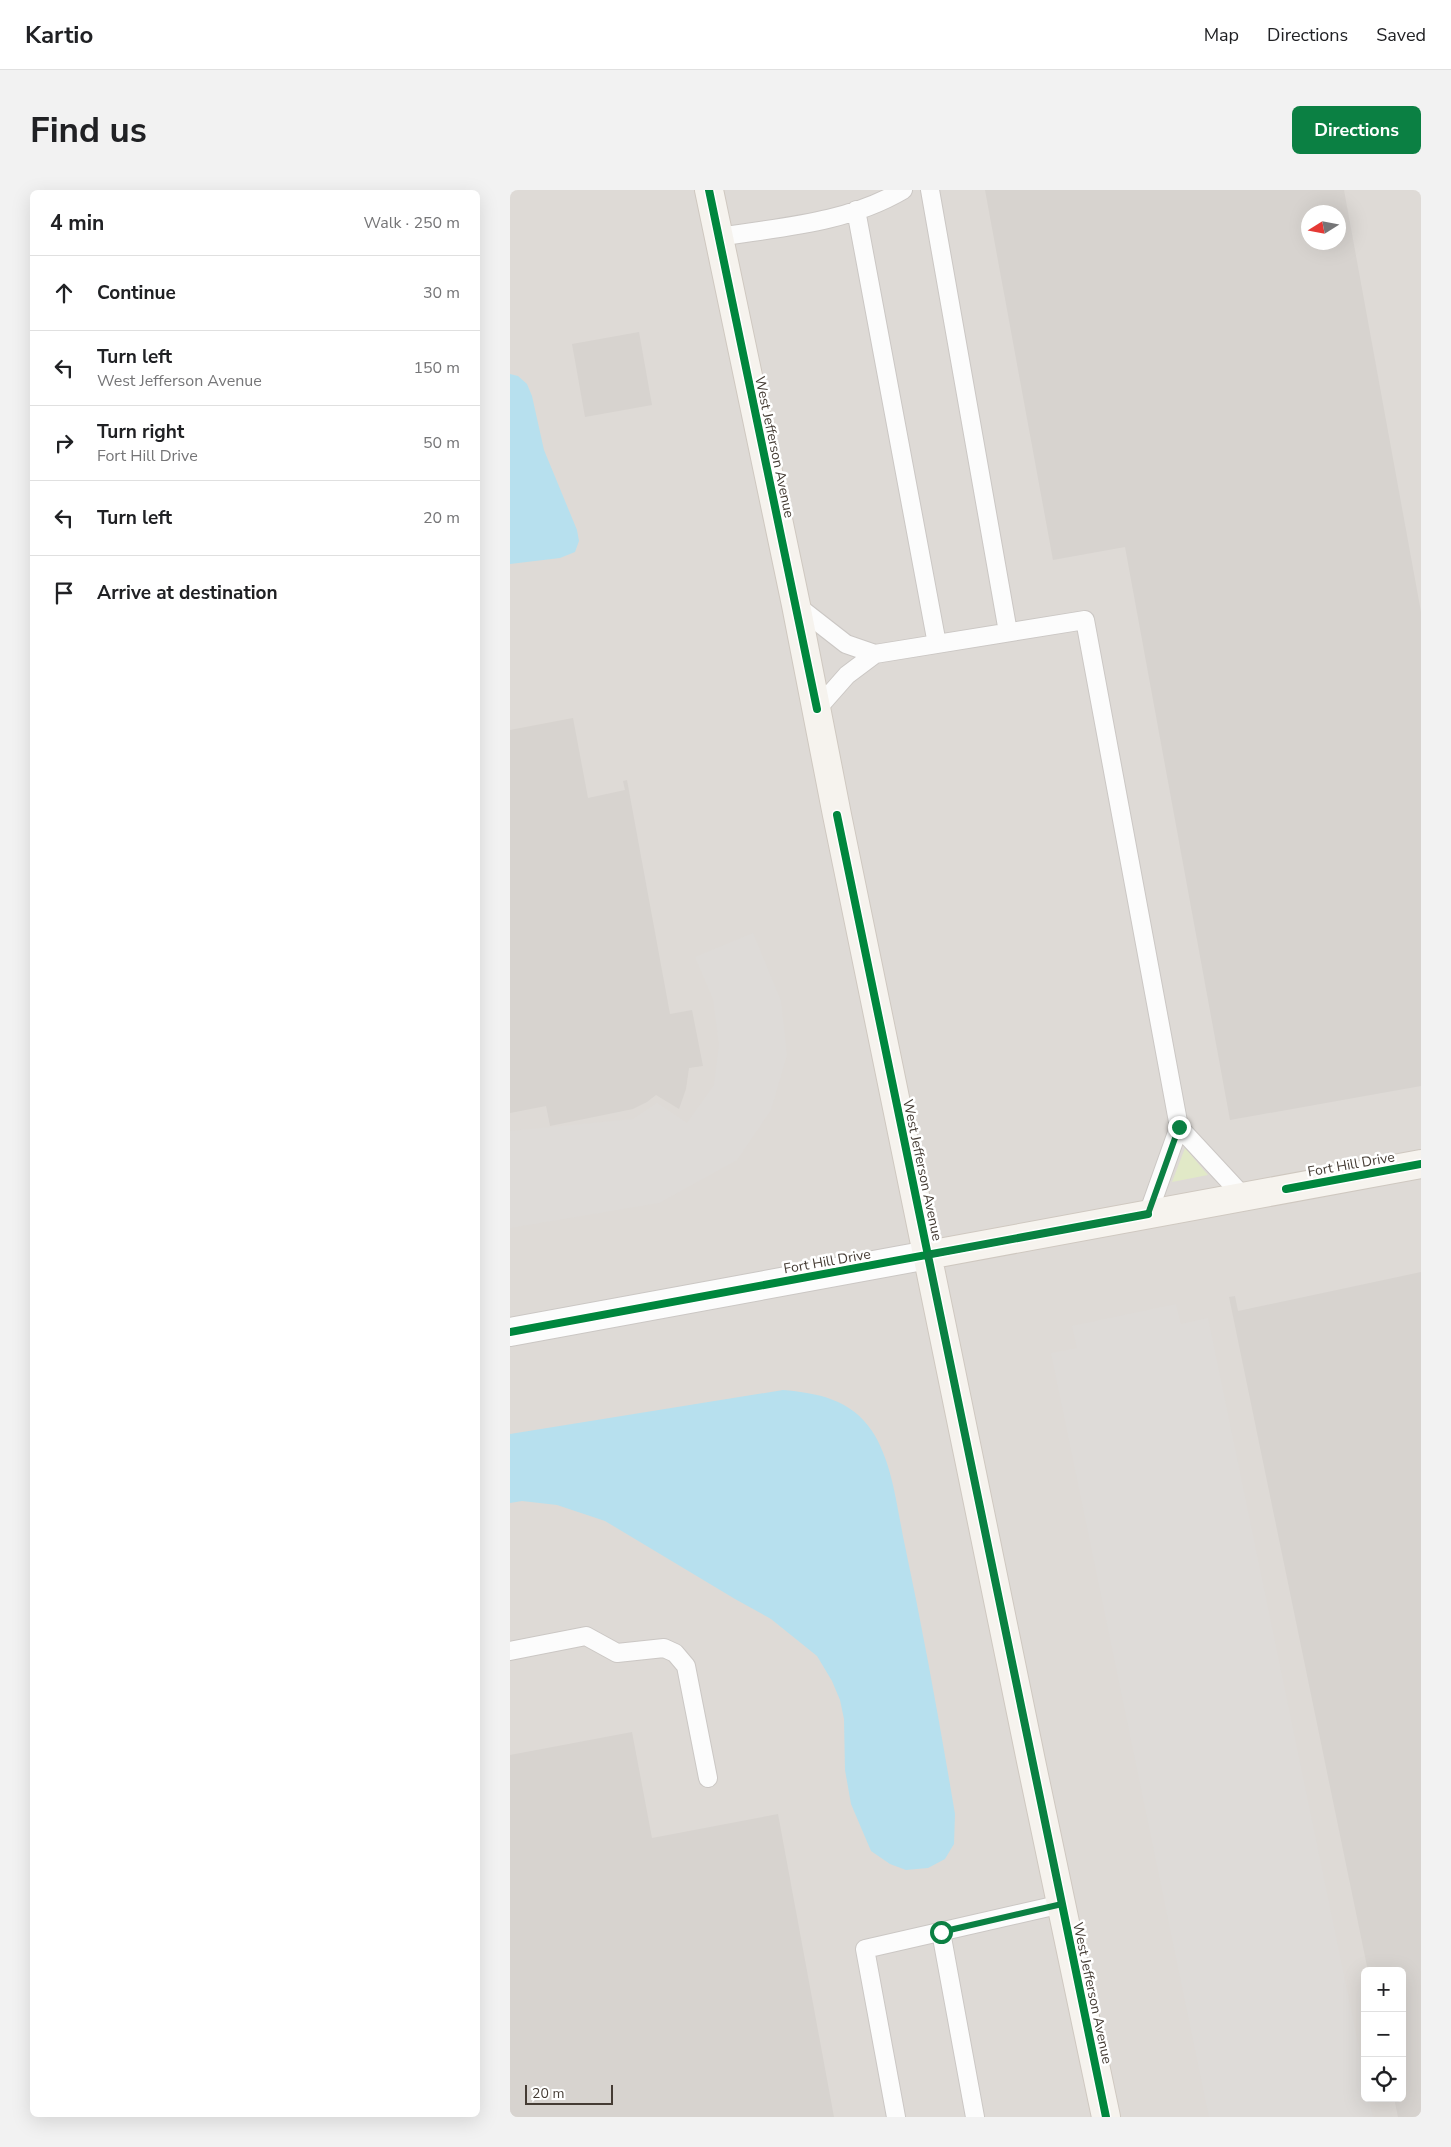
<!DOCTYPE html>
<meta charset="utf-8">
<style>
body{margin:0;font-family:"Nunito Sans",sans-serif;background:#f2f2f2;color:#202124}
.controls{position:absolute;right:15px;bottom:15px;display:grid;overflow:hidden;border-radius:8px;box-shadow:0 5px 20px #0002}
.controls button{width:45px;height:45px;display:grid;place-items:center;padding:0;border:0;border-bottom:1px solid #e0e0e0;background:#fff;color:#202124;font:25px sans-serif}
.compass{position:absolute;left:791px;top:15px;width:45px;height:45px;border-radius:50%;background:#fff;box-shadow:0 5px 20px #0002;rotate:259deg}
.scale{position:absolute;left:15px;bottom:12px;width:88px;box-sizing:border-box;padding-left:5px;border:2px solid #453c34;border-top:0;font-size:14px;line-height:18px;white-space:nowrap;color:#453c34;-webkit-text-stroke:4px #fff;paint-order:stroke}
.stop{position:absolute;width:15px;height:15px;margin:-11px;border:4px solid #0b8043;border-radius:50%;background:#fff}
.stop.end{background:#0b8043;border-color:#fff;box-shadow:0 1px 5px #0008}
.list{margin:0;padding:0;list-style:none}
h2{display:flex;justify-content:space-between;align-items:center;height:65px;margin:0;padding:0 20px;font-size:21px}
h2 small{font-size:16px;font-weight:400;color:#757577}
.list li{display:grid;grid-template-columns:32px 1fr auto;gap:15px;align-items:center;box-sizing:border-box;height:75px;padding:0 20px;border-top:1px solid #e0e0e0}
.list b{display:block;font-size:19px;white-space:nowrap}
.list p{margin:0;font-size:16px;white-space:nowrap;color:#757577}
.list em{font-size:16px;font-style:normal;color:#757577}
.icon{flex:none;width:28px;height:28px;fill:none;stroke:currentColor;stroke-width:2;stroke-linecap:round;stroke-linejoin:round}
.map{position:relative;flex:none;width:911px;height:1927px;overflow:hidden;border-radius:8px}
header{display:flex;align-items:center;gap:30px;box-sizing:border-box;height:70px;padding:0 25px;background:#fff;border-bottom:1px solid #e0e0e0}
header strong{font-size:24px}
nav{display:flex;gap:28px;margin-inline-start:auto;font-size:18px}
.intro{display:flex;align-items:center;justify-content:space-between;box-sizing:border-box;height:120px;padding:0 30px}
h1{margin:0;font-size:35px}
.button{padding:12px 22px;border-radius:8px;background:#0b8043;color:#fff;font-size:18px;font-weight:700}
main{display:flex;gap:30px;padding:0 30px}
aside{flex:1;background:#fff;border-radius:8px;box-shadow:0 5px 20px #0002}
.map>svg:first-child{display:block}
.industrial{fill:#dedad6;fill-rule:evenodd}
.green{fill:#e1e9c7}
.parking{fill:#dedbd8}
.water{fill:#b7e0ee}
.building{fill:#d7d3cf;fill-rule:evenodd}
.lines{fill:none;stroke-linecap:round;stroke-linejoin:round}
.lane-casing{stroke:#cbc7c4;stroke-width:20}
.street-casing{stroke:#cbc7c4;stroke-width:30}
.secondary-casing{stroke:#cfc8c0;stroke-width:30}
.lane{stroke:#fcfcfc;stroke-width:18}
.street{stroke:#fcfcfc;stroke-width:28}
.secondary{stroke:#f6f3ee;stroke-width:28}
.cycleway-casing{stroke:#fff;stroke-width:11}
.cycleway{stroke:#00873e;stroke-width:8}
.route{stroke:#0b8043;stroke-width:6}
.labels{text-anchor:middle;stroke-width:5;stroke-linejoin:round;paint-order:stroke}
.street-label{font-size:14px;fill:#453c34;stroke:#fff}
</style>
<header>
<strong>Kartio</strong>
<nav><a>Map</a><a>Directions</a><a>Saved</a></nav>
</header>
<div class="intro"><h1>Find us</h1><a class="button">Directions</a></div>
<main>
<aside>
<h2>4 min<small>Walk · 250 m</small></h2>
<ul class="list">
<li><svg class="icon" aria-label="ahead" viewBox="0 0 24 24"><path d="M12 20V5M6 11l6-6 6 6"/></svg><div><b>Continue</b></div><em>30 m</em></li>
<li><svg class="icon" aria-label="left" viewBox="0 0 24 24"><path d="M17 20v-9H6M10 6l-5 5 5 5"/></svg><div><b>Turn left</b><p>West Jefferson Avenue</p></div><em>150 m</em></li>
<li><svg class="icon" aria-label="right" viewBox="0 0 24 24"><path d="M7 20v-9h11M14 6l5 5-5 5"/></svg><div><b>Turn right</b><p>Fort Hill Drive</p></div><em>50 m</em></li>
<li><svg class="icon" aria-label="left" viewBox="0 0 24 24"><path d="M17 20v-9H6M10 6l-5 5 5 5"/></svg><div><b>Turn left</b></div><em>20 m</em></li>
<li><svg class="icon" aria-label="arrive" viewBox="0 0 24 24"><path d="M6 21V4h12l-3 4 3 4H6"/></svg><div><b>Arrive at destination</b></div></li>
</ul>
</aside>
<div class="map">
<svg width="911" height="1927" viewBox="0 0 911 1927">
<rect width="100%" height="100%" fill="#eeebe8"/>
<!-- industrial -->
<path class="industrial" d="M0 0H911V1927H0ZM798 22H828V52H798ZM855 1781H892V1908H855Z"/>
<!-- green -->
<path class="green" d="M675 958 698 985 662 992Z"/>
<!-- parking -->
<path class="parking" d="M243 743 271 811 277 865 261 920 227 970 149 1013 0 1038V941L123 929 147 913 177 933 204 895 209 855 203 809 185 767Z
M666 1114 671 1134 698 1128 855 1887V1908H859L863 1927H699L541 1163 567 1158 562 1136Z"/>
<!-- water -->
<path class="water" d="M0 184 8 186 17 194 22 206 34 260 67 340 69 351 65 362 50 368 0 374Z
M273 1200C307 1203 341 1209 362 1241 383 1273 387 1319 395 1356 414 1445 430 1535 445 1624L444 1654 435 1669 418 1678 396 1680 380 1674 361 1661 341 1614 335 1580 334 1529 330 1510 322 1491 307 1466 261 1429 225 1409 95 1331 47 1315 12 1311 0 1313V1244Z"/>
<!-- building -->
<path class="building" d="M475 0H834L911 422V896L720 930 615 357 543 370ZM798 22H828V52H798Z
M129 142 142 215 75 227 62 154Z
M63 528 78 608 115 600 113 591 117 590 160 824 182 820 193 876 179 878 176 899 169 919 146 905 137 912 123 919 40 936 36 916 0 923V540Z
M911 1082V1927H888L884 1908H892V1781H858L719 1107 725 1106 728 1121Z
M122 1542 142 1648 268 1624 324 1927H0V1565Z"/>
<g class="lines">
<defs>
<path id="lane" d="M420 0 498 442
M346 20 427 454
M209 47C272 37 337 33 393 0
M286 415 336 454 365 464 575 430 669 937 638 1024
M307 519 337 485 365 464
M669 937 733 1006
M0 1461 76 1446 107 1463 154 1458 165 1463 176 1476 198 1588
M431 1742 465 1927
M386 1927 355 1759 552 1714"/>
<path id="street" d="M0 1142 418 1065"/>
<path id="secondary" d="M199 0 286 415 327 625 521 1571 596 1927
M418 1065 911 974"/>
</defs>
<!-- lane casing -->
<use href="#lane" class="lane-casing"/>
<!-- street casing -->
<use href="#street" class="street-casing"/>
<!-- secondary casing -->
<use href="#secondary" class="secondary-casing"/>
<!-- lane -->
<use href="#lane" class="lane"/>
<!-- street -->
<use href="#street" class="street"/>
<!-- secondary -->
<use href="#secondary" class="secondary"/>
<defs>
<path id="cycleway" d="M199 0 307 519
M327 625 596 1927
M776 999 911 974
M0 1142 638 1024"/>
</defs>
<!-- cycleway casing -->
<use href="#cycleway" class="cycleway-casing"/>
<!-- cycleway -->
<use href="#cycleway" class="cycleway"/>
</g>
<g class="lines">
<!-- route -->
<path class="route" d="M431 1742 552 1714 418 1065 638 1024 669 937"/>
</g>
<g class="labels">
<!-- street labels -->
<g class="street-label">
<text transform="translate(265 257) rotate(78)" y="5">West Jefferson Avenue</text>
<text transform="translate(841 974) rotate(-10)" y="5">Fort Hill Drive</text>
<text transform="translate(413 980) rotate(78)" y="5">West Jefferson Avenue</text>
<text transform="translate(317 1071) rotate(-10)" y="5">Fort Hill Drive</text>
<text transform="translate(583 1803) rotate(78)" y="5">West Jefferson Avenue</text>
</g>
</g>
</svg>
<div class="controls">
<button>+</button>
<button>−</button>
<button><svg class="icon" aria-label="locate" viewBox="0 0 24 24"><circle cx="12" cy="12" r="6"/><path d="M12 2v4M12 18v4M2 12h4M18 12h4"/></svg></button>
</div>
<svg class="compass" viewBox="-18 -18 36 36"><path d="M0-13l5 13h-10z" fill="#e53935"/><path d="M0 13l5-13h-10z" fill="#757577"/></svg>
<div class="scale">20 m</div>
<div class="stop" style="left:431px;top:1742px"></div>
<div class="stop end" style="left:669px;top:937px"></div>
</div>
</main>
